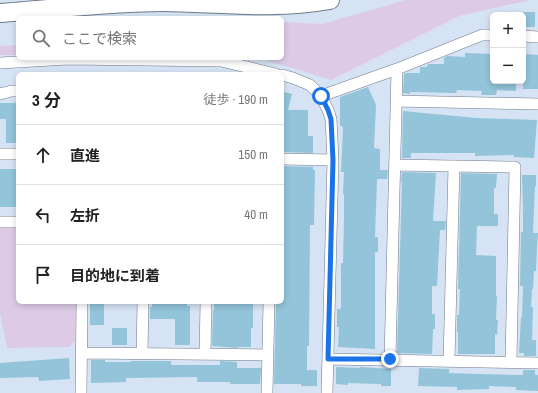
<!DOCTYPE html>
<html lang="ja">
<meta charset="utf-8">
<style>
body{margin:0;font-family:"Archivo Narrow","Noto Sans JP",sans-serif;background:#f2f2f2;color:#222}
.controls{position:absolute;right:12px;top:12px;display:grid;overflow:hidden;border-radius:6px;box-shadow:0 2px 6px #0003}
.controls button{width:36px;height:36px;display:grid;place-items:center;padding:0;border:0;border-bottom:1px solid #e0e0e0;background:#fff;color:#222;font:20px sans-serif}
.stop{position:absolute;width:12px;height:12px;margin:-9px;border:3px solid #1a73e8;border-radius:50%;background:#fff}
.stop.end{background:#1a73e8;border-color:#fff;box-shadow:0 1px 4px #0008}
.list{margin:0;padding:0;list-style:none}
h2{display:flex;justify-content:space-between;align-items:center;height:52px;margin:0;padding:0 16px;font-size:17px}
h2 small{font-size:13px;font-weight:400;color:#767676}
.list li{display:grid;grid-template-columns:26px 1fr auto;gap:12px;align-items:center;box-sizing:border-box;height:60px;padding:0 16px;border-top:1px solid #e0e0e0}
.list b{display:block;font-size:15px;white-space:nowrap}
.list em{font-size:13px;font-style:normal;color:#767676}
.icon{flex:none;width:22px;height:22px;fill:none;stroke:currentColor;stroke-width:2;stroke-linecap:round;stroke-linejoin:round}
.map{position:relative;flex:none;width:538px;height:393px;overflow:hidden}
.search{position:absolute;background:#fff;box-shadow:0 2px 6px #0003;left:16px;top:16px;width:268px;height:44px;display:flex;align-items:center;gap:10px;box-sizing:border-box;padding:0 14px;border-radius:6px;color:#767676;font-size:15px}
.panel{position:absolute;background:#fff;box-shadow:0 2px 6px #0003;left:16px;top:72px;width:268px;height:232px;border-radius:6px}
.map>svg:first-child{display:block}
.green{fill:#ddcbe6}
.building{fill:#93c4d9}
.lines{fill:none;stroke-linecap:round;stroke-linejoin:round}
.minor-casing{stroke:#707b8b;stroke-width:12}
.trunk-casing{stroke:#707b8b;stroke-width:20}
.minor{stroke:#fff;stroke-width:11}
.trunk{stroke:#fff;stroke-width:18}
.route{stroke:#1a73e8;stroke-width:5}
</style>
<div class="map">
<svg width="538" height="393" viewBox="0 0 538 393">
<rect width="100%" height="100%" fill="#d6e3f4"/>
<!-- green -->
<path class="green" d="M406 0H530L459 16 331 80 259 58H282V22L322 24Z
M18 45V55H0V46Z
M0 225 18 226V302H76L75 341 69 347 7 348 0 313Z"/>
<!-- building -->
<path class="building" d="M523 12H535V27H523Z
M465 53 493 54V81H516V91L497 90 496 95H481L482 91 457 90 456 93 410 92V94L403 93 404 74 407 73H420V67H427L428 64H444V58L447 56 465 57Z
M524 54 538 55V89H523Z
M368 87 376 105 374 148 380 149V170H388L387 179H377L375 237H378V252H375V349L338 347 339 327H337V309H341V263H343L344 216V194H343L344 172H341L343 128 342 126H340V97Z
M284 92 292 94 288 110H308V136H313V153L282 152V100Z
M0 103H18V120H16V143H6V119H0Z
M403 111 476 118 537 120 534 158 514 157V155L475 156V153H411V158H402Z
M282 166 313 167V170H315L314 225H310L309 346H307V370H317V386H301V384H274L276 302H282Z
M0 169H18V207H0Z
M402 172 436 173 433 221H446L445 230H440L437 286H432V314H435V329H433L432 354 397 353 402 182H401Z
M461 173 497 174 496 188H494V214H498V226H477L476 255 496 256V296H497L496 320H498L497 335 495 334V354H458V332H457V315H459L460 289H458Z
M522 175H536V186H535L533 233H538L537 247 536 271H534L533 289H532L531 307H533L532 340H536V356H524V353H519L521 317H522L523 286H520L521 232H523V208Z
M90 302H104V325H90Z
M152 302H187V306H190V345H175V319H150V307H152Z
M214 302H253V328H251V347H238V348L212 346 213 310H214Z
M112 328H127V345H112Z
M69 358 70 379 39 381 38 377 0 378V363Z
M91 360H105V362H131V361H171V365H220V361L237 362V368H261L260 384H230V382H197V377L126 378V382L91 383Z
M336 367 360 368V367L391 369V386H381V384L348 383V385L336 384Z
M419 368 449 369V373L477 374 523 375V370H535V375H538V391L516 390V387L489 386V389L457 390V387L418 386Z"/>
<g class="lines">
<defs>
<path id="minor" d="M523 36 538 37
M0 63 68 59 221 61 276 74
M282 75 293 78 310 85 321 96 328 110 331 119 333 160 327 393
M0 94 11 91H18
M321 96 397 69 482 35H493
M396 101 538 104
M0 154H18
M282 159 333 160
M395 165 515 167 511 362
M0 222H18
M81 353 268 355
M142 353 143 302
M205 354 206 302
M328 359 538 363
M390 359 397 69
M449 361 454 166
M81 393 82 302
M267 393 269 302"/>
<path id="trunk" d="M0 13C54 9 109 2 164 2 220 3 274 10 330 0"/>
</defs>
<!-- minor casing -->
<use href="#minor" class="minor-casing"/>
<!-- trunk casing -->
<use href="#trunk" class="trunk-casing"/>
<!-- minor -->
<use href="#minor" class="minor"/>
<!-- trunk -->
<use href="#trunk" class="trunk"/>
</g>
<g class="lines">
<!-- route -->
<path class="route" d="M321 96 328 110 331 119 333 160 328 359H390"/>
</g>
</svg>
<div class="controls">
<button>+</button>
<button>−</button>
</div>
<div class="stop" style="left:321px;top:96px"></div>
<div class="stop end" style="left:390px;top:359px"></div>
<div class="search"><svg class="icon" aria-label="search" viewBox="0 0 24 24"><circle cx="10" cy="10" r="6"/><path d="M15 15l6 6"/></svg>ここで検索</div>
<section class="panel">
<h2>3 分<small>徒歩 · 190 m</small></h2>
<ul class="list">
<li><svg class="icon" aria-label="ahead" viewBox="0 0 24 24"><path d="M12 20V5M6 11l6-6 6 6"/></svg><div><b>直進</b></div><em>150 m</em></li>
<li><svg class="icon" aria-label="left" viewBox="0 0 24 24"><path d="M17 20v-9H6M10 6l-5 5 5 5"/></svg><div><b>左折</b></div><em>40 m</em></li>
<li><svg class="icon" aria-label="arrive" viewBox="0 0 24 24"><path d="M6 21V4h12l-3 4 3 4H6"/></svg><div><b>目的地に到着</b></div></li>
</ul>
</section>
</div>
